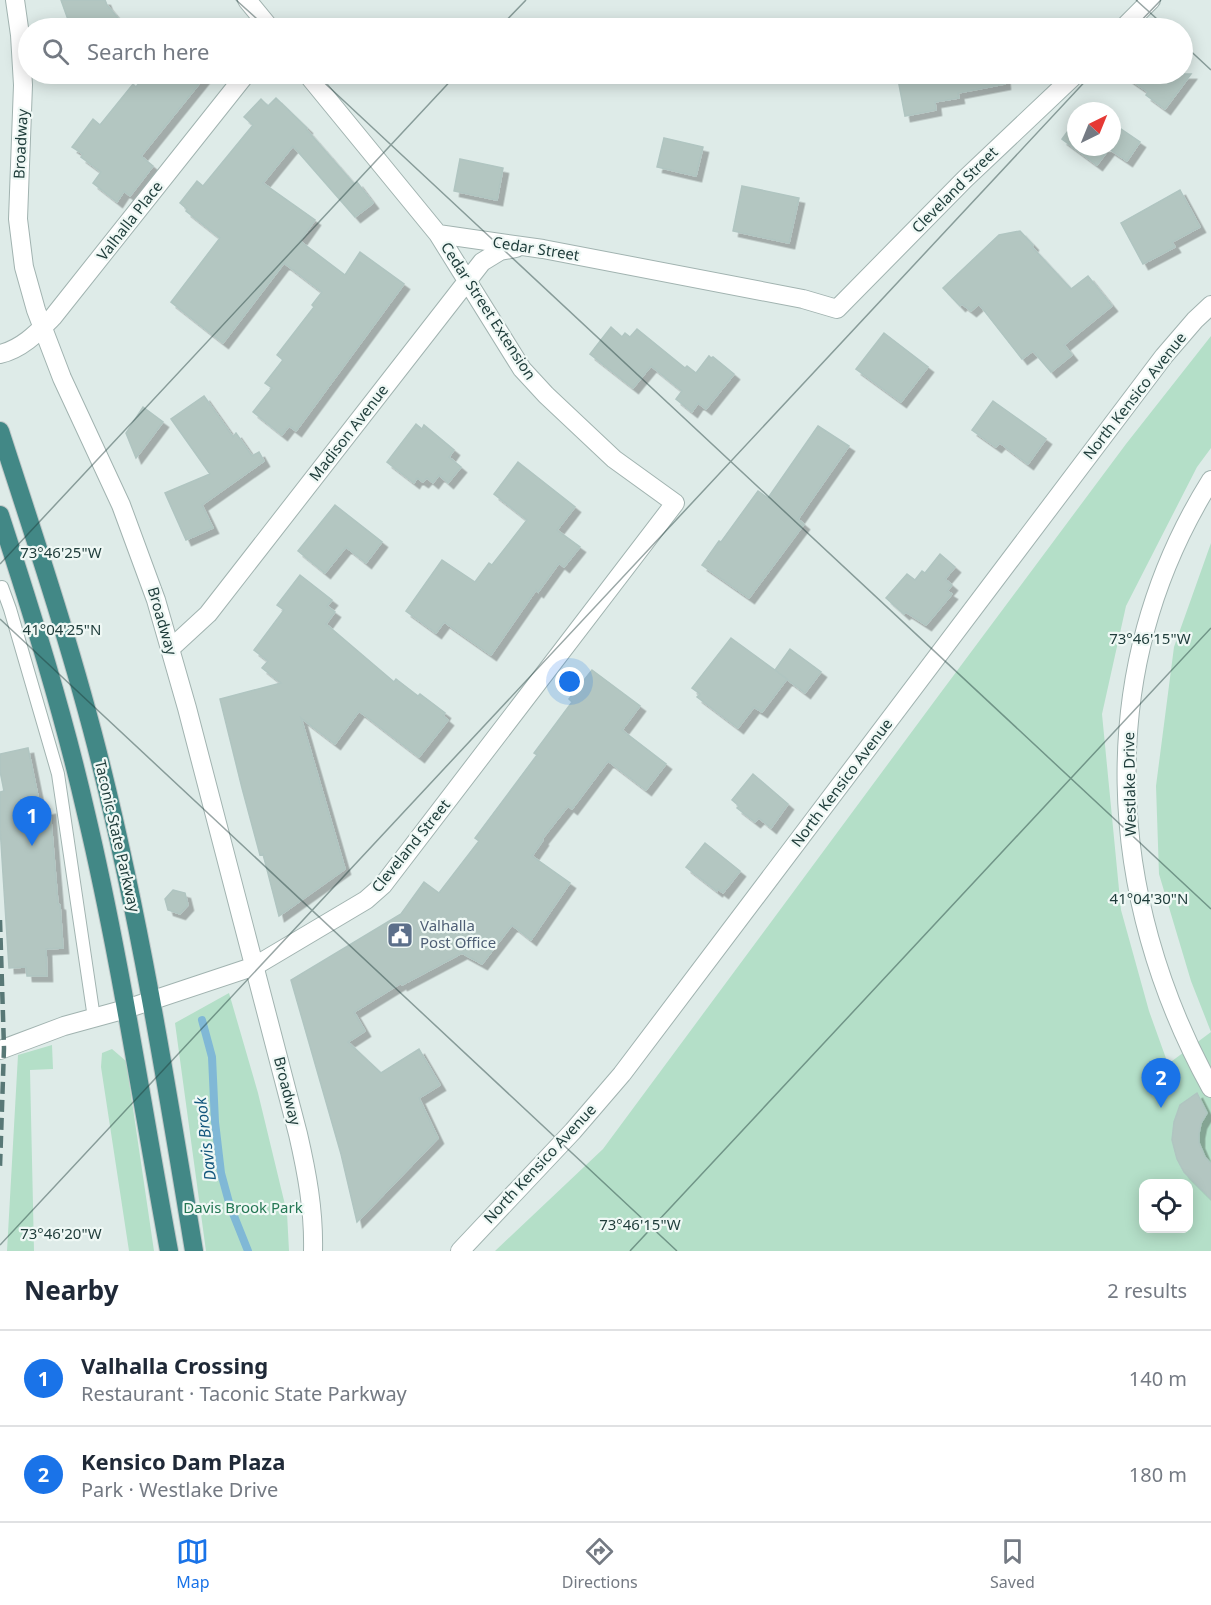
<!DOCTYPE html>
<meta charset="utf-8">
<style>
body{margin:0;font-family:"Noto Sans",sans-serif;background:#f2f2f3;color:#1f2937}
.controls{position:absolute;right:18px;bottom:18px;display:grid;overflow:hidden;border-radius:12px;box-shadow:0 3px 15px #0003}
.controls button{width:54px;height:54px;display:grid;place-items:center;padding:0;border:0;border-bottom:2px solid #e0e1e3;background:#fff;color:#1f2937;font:30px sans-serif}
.compass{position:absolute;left:1067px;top:102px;width:54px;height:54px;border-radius:50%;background:#fff;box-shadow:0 3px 15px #0003;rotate:43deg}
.you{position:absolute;left:570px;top:682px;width:21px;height:21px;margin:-15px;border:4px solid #fff;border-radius:50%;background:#1a73e8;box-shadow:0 0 0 9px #1a73e833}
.badge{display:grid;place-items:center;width:39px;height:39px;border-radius:50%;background:#1a73e8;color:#fff;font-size:20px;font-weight:700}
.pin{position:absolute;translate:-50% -50px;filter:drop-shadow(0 2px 3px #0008)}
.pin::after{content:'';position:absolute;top:32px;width:21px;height:18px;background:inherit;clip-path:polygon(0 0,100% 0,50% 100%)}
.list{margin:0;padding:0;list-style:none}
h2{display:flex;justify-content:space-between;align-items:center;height:78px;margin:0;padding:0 24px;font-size:26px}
h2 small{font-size:20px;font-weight:400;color:#747a83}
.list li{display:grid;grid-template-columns:39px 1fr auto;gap:18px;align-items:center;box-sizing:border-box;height:96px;padding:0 24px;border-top:2px solid #e0e1e3}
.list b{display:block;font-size:22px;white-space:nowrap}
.list p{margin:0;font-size:20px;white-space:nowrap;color:#747a83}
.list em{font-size:20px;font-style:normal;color:#747a83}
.icon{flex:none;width:33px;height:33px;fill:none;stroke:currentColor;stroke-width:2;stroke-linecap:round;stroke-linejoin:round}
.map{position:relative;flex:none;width:1211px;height:1251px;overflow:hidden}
.search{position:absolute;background:#fff;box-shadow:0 3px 15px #0003;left:18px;right:18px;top:18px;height:66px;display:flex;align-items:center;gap:15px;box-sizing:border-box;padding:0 21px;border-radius:33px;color:#747a83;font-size:22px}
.sheet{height:270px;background:#fff}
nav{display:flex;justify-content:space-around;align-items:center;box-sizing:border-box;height:84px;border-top:2px solid #e0e1e3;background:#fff;font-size:16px;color:#747a83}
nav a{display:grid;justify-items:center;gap:3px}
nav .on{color:#1a73e8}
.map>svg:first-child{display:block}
.green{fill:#b4dfc8;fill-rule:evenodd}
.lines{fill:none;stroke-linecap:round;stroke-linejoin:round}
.stream{stroke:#80b8d6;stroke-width:8}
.building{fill:#b3c6c1;stroke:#b0c5c1;stroke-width:1.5;filter:url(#shadow)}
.service-casing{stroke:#a1b3b0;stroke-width:14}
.pedestrian-casing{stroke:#a1b3b0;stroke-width:20}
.minor-casing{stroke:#a1b3b0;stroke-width:20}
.tertiary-casing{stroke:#a1b3b0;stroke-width:20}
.trunk-casing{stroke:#c0c8c8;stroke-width:20}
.service{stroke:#fff;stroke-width:12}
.pedestrian{stroke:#fff;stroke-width:18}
.minor{stroke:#fff;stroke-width:18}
.tertiary{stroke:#fff;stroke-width:18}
.trunk{stroke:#428886;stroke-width:18}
.rail{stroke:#587876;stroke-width:4.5;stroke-dasharray:12 6;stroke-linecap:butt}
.ticks{fill:none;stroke:#1e3c3a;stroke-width:1.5;stroke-opacity:0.45}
.labels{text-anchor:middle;stroke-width:4.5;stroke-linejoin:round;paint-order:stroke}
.street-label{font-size:15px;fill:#1e3c3a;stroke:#eff8f5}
.service-label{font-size:15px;fill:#4e5e75;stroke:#eff8f5;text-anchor:start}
.park-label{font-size:15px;fill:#247754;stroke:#eff8f5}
.water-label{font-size:16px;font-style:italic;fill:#13577d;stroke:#eff8f5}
.ticks-label{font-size:15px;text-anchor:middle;fill:#1e3c3a;stroke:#eff8f5;stroke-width:4.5;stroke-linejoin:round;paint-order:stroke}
</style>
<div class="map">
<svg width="1211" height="1251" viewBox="0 0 1211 1251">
<defs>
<filter id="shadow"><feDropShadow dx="5.5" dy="5.5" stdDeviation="0" flood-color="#0004"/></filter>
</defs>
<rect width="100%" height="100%" fill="#deebe8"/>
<!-- green -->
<path class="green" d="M1211 336V448L1197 467 1126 606 1102 714 1121 910 1149 1011 1168 1064 1211 1032 1191 981 1159 874 1156 786 1174 647 1211 543V1251H495L603 1149 939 695 1126 444ZM1144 1184H1188V1228H1144Z
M229 993 258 1093 287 1213 289 1251H206L175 1023Z
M52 1045 53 1069 30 1070 34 1251H7L18 1055Z
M112 1049 126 1061 154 1251H129L101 1067 102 1053Z"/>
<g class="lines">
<!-- stream -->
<path class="stream" d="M202 1020 212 1057 215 1122 221 1173 230 1206 248 1251"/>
</g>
<!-- building -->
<path class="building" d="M61 0H105L107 5 126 28H71Z
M146 74H207L141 156 153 166 130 196 124 191 117 202 93 183 101 172 81 157 83 154 72 147 93 119 100 125 133 84 136 87Z
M897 74H1004L1005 84 958 93 959 98 935 102 936 110 905 116Z
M1122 74H1191L1165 109 1146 95 1148 92Z
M276 98 307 128 306 129 354 184 357 182 373 203 355 217 293 146 263 183 315 220 300 241 345 275 360 252 404 284 296 431 289 426 282 435 253 412 272 388 265 383 283 360 277 355 314 307 312 305 322 292 284 263 223 343 171 302 220 238 186 211 187 209 180 203 197 181 203 186 253 125 244 117 261 99 268 106Z
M1076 120V147H1112V131L1117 135 1121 129 1140 142 1127 161 1109 149 1097 165 1062 139Z
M664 138 703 147 696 176 657 167Z
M460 159 503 168 497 200 454 191Z
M742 186 799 198 789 243 733 231Z
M1180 190 1200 227 1172 242 1175 247 1143 264 1121 223Z
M1020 231 1033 245 1032 247 1071 289 1088 276 1112 306 1064 345 1072 355 1051 372 1033 351 1022 359 979 304 971 311 962 304 960 306 943 288 999 235Z
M611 327 622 337 625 333 630 337 637 329 685 368 687 366 696 373 709 356 711 358 713 357 734 374 706 409 698 403 692 412 676 399 682 391 651 366 633 388 590 354Z
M884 333 928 367 901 402 856 369Z
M204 396 233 437 236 433 252 456 259 452 264 461 202 505 213 528 186 540 165 493 210 474 171 419Z
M993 401 1046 439 1028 464 1000 443 996 447 972 430Z
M143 407 163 422 136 458 126 433Z
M416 424 422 429 424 425 454 450 449 457 461 467 448 483 439 475 433 483 427 478 423 482 417 478 414 483 387 462Z
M818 426 849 446 798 519 804 524 749 598 702 565 719 541 721 542 758 491 768 498Z
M518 462 575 507 557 530 580 547 564 567 559 563 538 592 536 590 491 655 444 622 436 633 406 611 442 560 475 582 489 563 492 565 527 520 494 494Z
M335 505 382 542 366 563 346 547 325 573 298 551Z
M940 554 955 567 945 579 952 585 947 591 952 594 926 625 906 612 904 614 886 598 907 574 915 580 922 571 925 573Z
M300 575 332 600 327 606 335 612 326 624 394 682 396 679 418 696 420 694 445 713 443 716 448 720 419 757 359 711 335 744 301 718 345 869 279 916 263 854 260 855 242 788 220 699 281 683 262 668 268 661 254 650 284 610 277 605Z
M731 638 787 679 762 712 754 707 738 728 697 697 700 694 692 688Z
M790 649 821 672 805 693 775 670Z
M592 670 640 706 622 730 666 764 646 790 608 761 572 809 568 806 542 839 543 840 532 856 570 883 531 940 512 925 482 964 462 953 402 985 401 983 354 1012 365 1031 348 1042 381 1073 419 1049 440 1085 419 1098 438 1138 357 1222 341 1154 291 980 401 914 424 882 439 893 479 841 475 838 537 755 534 753 572 702 569 699Z
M28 748 41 811 50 809 58 904 60 905 63 948 46 949 47 976H27L26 967 9 968 0 827V792L4 791 0 771V754Z
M753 774 788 804 771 828 759 818 755 822 737 808 739 806 732 800Z
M705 843 740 871 723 893 718 889 717 891 686 867Z
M173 890 185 893 188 905 180 914 168 910 165 899Z
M1197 1093 1207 1113 1201 1123 1199 1133V1143L1205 1157 1211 1164V1199L1184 1172 1177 1159 1172 1140 1174 1122 1180 1105Z"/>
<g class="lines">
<defs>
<path id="service" d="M2 587 10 609 58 774 94 1018"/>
<path id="pedestrian" d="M1211 480C1092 670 1105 896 1211 1088"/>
<path id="minor" d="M247 0 270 28
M1123 28 1151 0
M438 234 543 249 803 299 837 309 965 179 1076 74
M0 354C22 349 38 332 53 317L246 74
M170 649 208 614 482 262 500 251 516 248
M255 966 366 900 383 885 675 503 614 459 546 395 522 369 438 234 307 74
M0 1050 64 1026 126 1009
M460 1251 573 1131 622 1074 1164 356 1195 320 1211 305"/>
<path id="tertiary" d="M15 0 20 35 23 85 18 219 24 267 36 310 62 378 121 505 156 600 187 708 298 1134C307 1173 314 1211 313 1251
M126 1009 255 966"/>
<path id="trunk" d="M0 431C36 542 73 652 101 765 141 926 167 1088 194 1251
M0 515C32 613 63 712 86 813 120 957 142 1105 169 1251"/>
</defs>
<!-- service casing -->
<use href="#service" class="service-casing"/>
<!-- pedestrian casing -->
<use href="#pedestrian" class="pedestrian-casing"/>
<!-- minor casing -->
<use href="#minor" class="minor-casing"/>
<!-- tertiary casing -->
<use href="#tertiary" class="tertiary-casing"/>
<!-- trunk casing -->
<use href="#trunk" class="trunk-casing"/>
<!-- service -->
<use href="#service" class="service"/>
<!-- pedestrian -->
<use href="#pedestrian" class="pedestrian"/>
<!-- minor -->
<use href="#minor" class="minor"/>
<!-- tertiary -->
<use href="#tertiary" class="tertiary"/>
<!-- trunk -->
<use href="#trunk" class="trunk"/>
<!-- rail -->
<path class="rail" d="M0 920 4 1048 0 1167"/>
</g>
<!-- ticks -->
<path class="ticks" d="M236 0 267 28M1136 0 1167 28M499 28 526 0M1134 28 1161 0M1182 43 1211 70M315 74 1211 909M0 564 457 74M0 619 677 1251M0 1245 1092 74M630 1251 1211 628"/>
<!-- icons -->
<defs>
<symbol id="civic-square" viewBox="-11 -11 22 22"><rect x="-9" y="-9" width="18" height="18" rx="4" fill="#5c6f8a" stroke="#eff8f5"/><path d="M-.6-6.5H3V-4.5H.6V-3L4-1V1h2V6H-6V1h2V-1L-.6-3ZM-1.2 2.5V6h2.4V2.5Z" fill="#fff"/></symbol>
</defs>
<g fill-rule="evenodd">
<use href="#civic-square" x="385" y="920" width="30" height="30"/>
</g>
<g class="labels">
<!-- street labels -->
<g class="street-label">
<text transform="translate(21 144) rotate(-87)" y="5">Broadway</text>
<text transform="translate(955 190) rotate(-45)" y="5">Cleveland Street</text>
<text transform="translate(130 221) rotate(-52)" y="5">Valhalla Place</text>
<text transform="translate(536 249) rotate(9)" y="5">Cedar Street</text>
<text transform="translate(488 311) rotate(57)" y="5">Cedar Street Extension</text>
<text transform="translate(1135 396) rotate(-52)" y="5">North Kensico Avenue</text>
<text transform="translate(349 433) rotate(-52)" y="5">Madison Avenue</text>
<text transform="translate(162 621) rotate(74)" y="5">Broadway</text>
<text transform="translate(842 783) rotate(-53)" y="5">North Kensico Avenue</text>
<text transform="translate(1130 784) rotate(-91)" y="5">Westlake Drive</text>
<text transform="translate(117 836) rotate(77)" y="5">Taconic State Parkway</text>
<text transform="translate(411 846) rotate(-51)" y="5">Cleveland Street</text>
<text transform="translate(287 1091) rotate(76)" y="5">Broadway</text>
<text transform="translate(540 1164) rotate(-47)" y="5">North Kensico Avenue</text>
</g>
<!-- service labels -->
<g class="service-label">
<text x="420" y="931">Valhalla<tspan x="420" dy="17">Post Office</tspan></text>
</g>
<!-- park labels -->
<g class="park-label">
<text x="243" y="1213">Davis Brook Park</text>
</g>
<!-- water labels -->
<g class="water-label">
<text transform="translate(205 1139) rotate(-97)" y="6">Davis Brook</text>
</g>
</g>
<g class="ticks-label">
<text x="61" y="558">73°46'25"W</text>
<text x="62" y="635">41°04'25"N</text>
<text x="1150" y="644">73°46'15"W</text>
<text x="1149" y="904">41°04'30"N</text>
<text x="640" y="1230">73°46'15"W</text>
<text x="61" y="1239">73°46'20"W</text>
</g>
</svg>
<div class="controls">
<button><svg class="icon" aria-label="locate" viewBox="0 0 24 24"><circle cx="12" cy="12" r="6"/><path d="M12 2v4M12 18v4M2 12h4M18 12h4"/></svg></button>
</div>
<svg class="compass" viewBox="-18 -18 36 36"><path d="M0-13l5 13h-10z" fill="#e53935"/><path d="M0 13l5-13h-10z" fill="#747a83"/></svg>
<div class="you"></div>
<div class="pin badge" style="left:32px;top:846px">1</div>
<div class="pin badge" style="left:1161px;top:1108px">2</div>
<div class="search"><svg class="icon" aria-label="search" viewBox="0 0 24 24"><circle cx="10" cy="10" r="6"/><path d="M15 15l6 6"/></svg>Search here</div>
</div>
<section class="sheet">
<h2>Nearby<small>2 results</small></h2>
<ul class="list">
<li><span class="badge">1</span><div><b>Valhalla Crossing</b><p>Restaurant · Taconic State Parkway</p></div><em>140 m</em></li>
<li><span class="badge">2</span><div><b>Kensico Dam Plaza</b><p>Park · Westlake Drive</p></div><em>180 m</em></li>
</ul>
</section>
<nav>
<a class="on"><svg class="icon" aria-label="map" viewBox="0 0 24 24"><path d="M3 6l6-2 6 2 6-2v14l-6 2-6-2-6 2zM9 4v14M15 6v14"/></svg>Map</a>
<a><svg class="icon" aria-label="directions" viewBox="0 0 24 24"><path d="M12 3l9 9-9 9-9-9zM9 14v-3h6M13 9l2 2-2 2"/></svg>Directions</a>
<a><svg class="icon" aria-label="saved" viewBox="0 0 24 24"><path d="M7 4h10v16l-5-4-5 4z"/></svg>Saved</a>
</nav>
